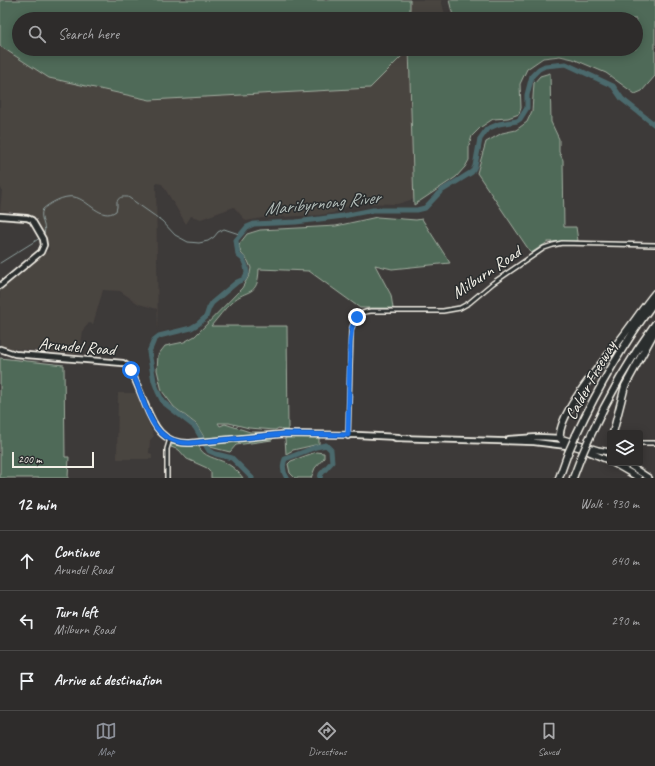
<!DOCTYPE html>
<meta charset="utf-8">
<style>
body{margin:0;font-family:Caveat,sans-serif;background:#3a3837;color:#f1f3f6}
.controls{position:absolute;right:12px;bottom:12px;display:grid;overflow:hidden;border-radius:4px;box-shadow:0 2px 10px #0003}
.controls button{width:36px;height:36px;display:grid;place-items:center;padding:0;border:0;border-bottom:1px solid #494847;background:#2e2c2b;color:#f1f3f6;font:20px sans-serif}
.scale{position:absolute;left:12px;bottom:10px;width:82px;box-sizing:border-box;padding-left:4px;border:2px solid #f4f1e8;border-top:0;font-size:11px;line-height:14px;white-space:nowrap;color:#f4f1e8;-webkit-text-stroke:3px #2a2d2e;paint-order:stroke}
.stop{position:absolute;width:12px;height:12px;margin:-9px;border:3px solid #1a73e8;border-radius:50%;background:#fff}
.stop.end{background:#1a73e8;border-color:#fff;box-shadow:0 1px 4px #0008}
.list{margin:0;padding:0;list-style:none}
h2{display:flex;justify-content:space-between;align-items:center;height:52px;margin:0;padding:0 16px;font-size:17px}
h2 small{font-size:13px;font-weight:400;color:#a7a7a9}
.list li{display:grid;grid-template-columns:26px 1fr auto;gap:12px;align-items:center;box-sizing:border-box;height:60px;padding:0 16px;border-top:1px solid #494847}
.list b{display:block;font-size:15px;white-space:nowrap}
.list p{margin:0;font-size:13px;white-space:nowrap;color:#a7a7a9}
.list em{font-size:13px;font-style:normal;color:#a7a7a9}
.icon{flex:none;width:22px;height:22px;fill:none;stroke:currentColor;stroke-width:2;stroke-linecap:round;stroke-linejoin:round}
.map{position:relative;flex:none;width:655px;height:478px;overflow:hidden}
.search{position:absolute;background:#2e2c2b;box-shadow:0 2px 10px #0003;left:12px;right:12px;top:12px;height:44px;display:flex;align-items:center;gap:10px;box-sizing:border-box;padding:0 14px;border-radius:22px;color:#a7a7a9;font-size:15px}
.sheet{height:232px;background:#2e2c2b}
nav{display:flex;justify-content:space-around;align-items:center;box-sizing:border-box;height:56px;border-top:1px solid #494847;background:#2e2c2b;font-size:11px;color:#a7a7a9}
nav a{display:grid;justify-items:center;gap:2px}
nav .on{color:#8c9099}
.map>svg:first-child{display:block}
.built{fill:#4a4440}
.green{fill:#506a59;stroke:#a2aea0}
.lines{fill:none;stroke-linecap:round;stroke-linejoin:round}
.stream{stroke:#8fa09e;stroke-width:1}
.river{stroke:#4c6a6d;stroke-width:5}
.street-casing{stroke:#f4f1e8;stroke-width:6}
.secondary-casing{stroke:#f4f1e8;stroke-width:8}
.primary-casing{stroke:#f4f1e8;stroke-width:8}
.highway-casing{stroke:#f4f1e8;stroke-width:9}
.street{stroke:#2a2d2e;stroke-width:3}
.secondary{stroke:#2a2d2e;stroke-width:4.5}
.primary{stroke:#2a2d2e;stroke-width:5}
.highway{stroke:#2a2d2e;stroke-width:6}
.highway-bridge-casing{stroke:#f4f1e8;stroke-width:9;stroke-linecap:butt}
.highway-bridge{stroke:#2a2d2e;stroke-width:6}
.route{stroke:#1a73e8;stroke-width:5}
.labels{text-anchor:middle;stroke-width:3;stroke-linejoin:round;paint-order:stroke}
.street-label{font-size:17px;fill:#f4f1e8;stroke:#2a2d2e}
.water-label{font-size:18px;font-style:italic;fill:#b1bbb7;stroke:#2a2d2e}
</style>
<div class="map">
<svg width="655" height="478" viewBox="0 0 655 478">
<rect width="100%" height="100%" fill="#3d3a39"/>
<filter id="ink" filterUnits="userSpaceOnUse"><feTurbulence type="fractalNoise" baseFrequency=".025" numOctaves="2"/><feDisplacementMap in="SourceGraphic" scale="8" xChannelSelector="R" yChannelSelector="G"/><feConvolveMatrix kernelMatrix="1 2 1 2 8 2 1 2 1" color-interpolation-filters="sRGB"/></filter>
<g filter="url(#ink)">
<!-- built -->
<path class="built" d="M410 0H441L446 18 410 19Z
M0 46 49 78 150 100 409 49 414 199 397 204 362 203 350 205 333 213 320 215 262 218 246 221 234 207 201 219 191 216 186 224 162 184 156 183 158 334 157 309 139 304 120 291 103 290 93 324 89 323 83 330 80 353 75 354 4 348 0 345V291L49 250V247L43 235 42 230 37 219 34 217 28 214 0 211 2 190 0 186Z
M118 393H136L154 436 150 440 149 453 152 454V459H117Z"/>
<!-- green -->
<path class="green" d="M0 0H410V19H19V49H409L370 88 150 100 49 78 0 46Z
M449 0H655V76L642 91 635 94 606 73 573 59 560 56 543 58 527 69 520 84 521 108 519 114 508 118 493 119 481 127 472 136 469 146V160L465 167 456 177 414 205 409 49H636V19H444L453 16Z
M550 73 551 122 559 139V152L563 160 564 227H576L578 241 548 242 531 253 477 173 486 142 502 133 516 130 527 122 532 111 534 83 540 76Z
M377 217 416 220 422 219 450 263 392 269 375 265 391 295 393 308H360L309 271 259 269C258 298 247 288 232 302 224 309 218 318 211 326H287L288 430H282L279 428 275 430 249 428 229 423H218L220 426 225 424 250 432H274V434L242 435 218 438 273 437 272 440 236 445 230 452 210 447 196 424 174 407 162 391 157 370 158 355 165 346 184 342 195 336 242 288 250 274 251 268 248 261 241 253 239 246 240 243 247 234 260 230 336 226Z
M0 358 64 365 65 457H69L68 478H0Z
M293 437H319V444L293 450 286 454 285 438Z
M173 443 187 446H199C202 457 217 458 226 463 233 467 238 471 243 478H211V472L207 468 187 459 179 450 171 447Z
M316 452 324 453V458L315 468 311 478H295L290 473 288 464 291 461Z"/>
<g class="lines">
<!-- stream -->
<path class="stream" d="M43 236C49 227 38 219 43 209 50 203 64 195 74 197 88 199 101 222 116 211L117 207V201C120 196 123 197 128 197L162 221 175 235 188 242 199 243 208 241 214 237 218 232 224 229 239 234
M0 263 40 238"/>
<!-- river -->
<path class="river" d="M252 478 232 458 216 454 209 451 195 427 163 402 158 392 154 381 149 352 154 340 159 336 191 328 198 324 206 317 209 308 212 303 237 282 244 279 247 273 246 266 243 259 238 255 236 240 247 227 254 224 296 222 343 216 373 210H417L425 208 441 191 472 172 475 166 480 139 487 129 499 124 517 121 520 119 527 108V95L532 76 539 69 545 66 566 64 613 86 622 99 655 125
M287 478C283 472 282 466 285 459L316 447 326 445 331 450 332 462 321 474 320 478"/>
<defs>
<path id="street" d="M348 437 351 331C354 320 358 312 371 311H443L460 308 469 303 493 283 544 248 553 245 562 243 655 245
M640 443H655
M167 478V449L170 439"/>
<path id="secondary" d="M0 216 27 218 32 220 43 239 44 245 41 252 0 286
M0 349 15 354 123 363 129 367 132 372C136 383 141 393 145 404 154 426 162 444 190 443L284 434 357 435 398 437
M395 438 534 442 567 446
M509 439 538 437 560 438"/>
<path id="primary" d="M560 438 563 443 580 448 610 461
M560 438 598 450 610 452
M613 463 639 478
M626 463 649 478"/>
<path id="highway" d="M613 433 625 386 655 331
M576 435C598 388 624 343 655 301
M560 438C557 415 602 363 616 345 630 328 641 310 655 293
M589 439C607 399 629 360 655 324
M559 478 568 453
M573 478 581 457"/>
</defs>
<!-- street casing -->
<use href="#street" class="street-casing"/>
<!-- secondary casing -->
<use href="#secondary" class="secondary-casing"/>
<!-- primary casing -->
<use href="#primary" class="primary-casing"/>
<!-- highway casing -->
<use href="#highway" class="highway-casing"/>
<!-- street -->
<use href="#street" class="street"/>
<!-- secondary -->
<use href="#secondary" class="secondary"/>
<!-- primary -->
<use href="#primary" class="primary"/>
<!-- highway -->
<use href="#highway" class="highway"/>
<defs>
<path id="highway-bridge" d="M568 453 576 435
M581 457 589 439"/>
</defs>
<!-- highway-bridge casing -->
<use href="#highway-bridge" class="highway-bridge-casing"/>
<!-- highway-bridge -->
<use href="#highway-bridge" class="highway-bridge"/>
</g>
</g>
<g class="lines" filter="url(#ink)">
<!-- route -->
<path class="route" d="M131 370C146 398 147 444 190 443L284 434 348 435 350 343 352 327 357 317"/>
</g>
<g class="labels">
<!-- street labels -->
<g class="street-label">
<text transform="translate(486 272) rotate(-34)" y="6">Milburn Road</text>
<text transform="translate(77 346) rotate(5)" y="6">Arundel Road</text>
<text transform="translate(590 380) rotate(-61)" y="6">Calder Freeway</text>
</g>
<!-- water labels -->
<g class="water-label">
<text transform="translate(322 203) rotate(-6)" y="6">Maribyrnong River</text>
</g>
</g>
</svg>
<div class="controls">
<button><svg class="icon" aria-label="layers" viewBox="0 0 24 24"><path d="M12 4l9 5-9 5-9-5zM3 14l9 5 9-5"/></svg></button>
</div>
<div class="scale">200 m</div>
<div class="stop" style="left:131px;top:370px"></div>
<div class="stop end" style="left:357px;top:317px"></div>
<div class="search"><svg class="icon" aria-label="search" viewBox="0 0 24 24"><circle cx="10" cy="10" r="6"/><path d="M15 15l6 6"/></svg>Search here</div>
</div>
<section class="sheet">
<h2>12 min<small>Walk · 930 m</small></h2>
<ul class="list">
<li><svg class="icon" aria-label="ahead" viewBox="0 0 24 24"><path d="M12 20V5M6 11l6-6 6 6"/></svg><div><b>Continue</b><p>Arundel Road</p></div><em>640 m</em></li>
<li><svg class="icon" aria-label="left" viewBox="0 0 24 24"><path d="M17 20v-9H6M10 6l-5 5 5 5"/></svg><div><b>Turn left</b><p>Milburn Road</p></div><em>290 m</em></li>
<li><svg class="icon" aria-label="arrive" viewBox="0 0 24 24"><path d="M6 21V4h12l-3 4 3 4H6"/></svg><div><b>Arrive at destination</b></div></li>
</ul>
</section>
<nav>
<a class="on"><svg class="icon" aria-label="map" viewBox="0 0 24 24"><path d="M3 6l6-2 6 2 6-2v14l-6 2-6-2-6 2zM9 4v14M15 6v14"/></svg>Map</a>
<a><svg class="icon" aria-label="directions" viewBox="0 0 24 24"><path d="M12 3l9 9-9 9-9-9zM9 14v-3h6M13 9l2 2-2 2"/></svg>Directions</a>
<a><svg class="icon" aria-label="saved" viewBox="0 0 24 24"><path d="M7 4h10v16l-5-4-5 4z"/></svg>Saved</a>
</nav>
